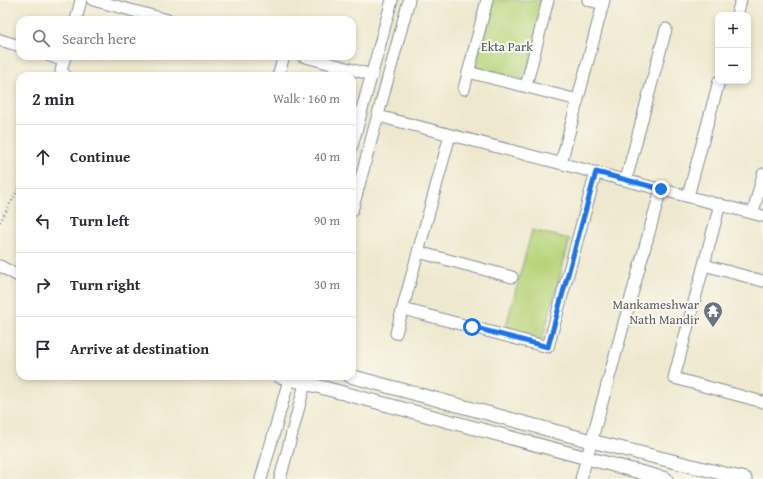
<!DOCTYPE html>
<meta charset="utf-8">
<style>
body{margin:0;font-family:"Gentium Book Plus",serif;background:#f7f7f7;color:#2b2b33}
.controls{position:absolute;right:12px;top:12px;display:grid;overflow:hidden;border-radius:8px;box-shadow:0 2px 6px #0003}
.controls button{width:36px;height:36px;display:grid;place-items:center;padding:0;border:0;border-bottom:1px solid #e1e1e2;background:#fff;color:#2b2b33;font:20px sans-serif}
.stop{position:absolute;width:12px;height:12px;margin:-9px;border:3px solid #1a73e8;border-radius:50%;background:#fff}
.stop.end{background:#1a73e8;border-color:#fff;box-shadow:0 1px 4px #0008}
.list{margin:0;padding:0;list-style:none}
h2{display:flex;justify-content:space-between;align-items:center;height:52px;margin:0;padding:0 16px;font-size:17px}
h2 small{font-size:13px;font-weight:400;color:#7c7c81}
.list li{display:grid;grid-template-columns:26px 1fr auto;gap:12px;align-items:center;box-sizing:border-box;height:64px;padding:0 16px;border-top:1px solid #e1e1e2}
.list b{display:block;font-size:15px;white-space:nowrap}
.list em{font-size:13px;font-style:normal;color:#7c7c81}
.icon{flex:none;width:22px;height:22px;fill:none;stroke:currentColor;stroke-width:2;stroke-linecap:round;stroke-linejoin:round}
.map{position:relative;flex:none;width:763px;height:479px;overflow:hidden}
.search{position:absolute;background:#fff;box-shadow:0 2px 6px #0003;left:16px;top:16px;width:340px;height:44px;display:flex;align-items:center;gap:10px;box-sizing:border-box;padding:0 14px;border-radius:12px;color:#7c7c81;font-size:15px}
.panel{position:absolute;background:#fff;box-shadow:0 2px 6px #0003;left:16px;top:72px;width:340px;height:308px;border-radius:12px}
.map>svg:first-child{display:block}
.green{fill:#b7d47a;stroke:#69826c}
.lines{fill:none;stroke-linecap:round;stroke-linejoin:round}
.minor-casing{stroke:#848c96;stroke-width:13}
.tertiary-casing{stroke:#848c96;stroke-width:15}
.path{stroke:#848c96;stroke-width:2.5;stroke-dasharray:1 3;stroke-linecap:butt}
.minor{stroke:#fff;stroke-width:11}
.tertiary{stroke:#fff;stroke-width:13}
.route{stroke:#1a73e8;stroke-width:5}
.labels{text-anchor:middle;stroke-width:4;stroke-linejoin:round;paint-order:stroke}
.park-label{font-size:13px;fill:#425865;stroke:#fbf7ec}
.worship-label{font-size:13px;fill:#5b616d;stroke:#fbf7ec;text-anchor:end}
</style>
<div class="map">
<svg width="763" height="479" viewBox="0 0 763 479">
<rect width="100%" height="100%" fill="#fbf7ec"/>
<filter id="ink" filterUnits="userSpaceOnUse"><feTurbulence type="fractalNoise" baseFrequency=".025" numOctaves="2"/><feDisplacementMap in="SourceGraphic" scale="8" xChannelSelector="R" yChannelSelector="G"/><feConvolveMatrix kernelMatrix="1 2 1 2 8 2 1 2 1" color-interpolation-filters="sRGB"/></filter>
<filter id="wash" filterUnits="userSpaceOnUse"><feTurbulence type="fractalNoise" baseFrequency=".012" numOctaves="4" result="noise"/><feDisplacementMap in="SourceGraphic" scale="16" xChannelSelector="R" yChannelSelector="G"/><feGaussianBlur stdDeviation="0.9" result="paint"/><feColorMatrix in="noise" values="0 0 0 0 0 0 0 0 0 0 0 0 0 0 0 0 0 1.4 0 .05"/><feComposite in="paint" operator="in"/></filter>
<g filter="url(#wash)">
<rect width="100%" height="100%" fill="#eee9ce"/>
<!-- green -->
<path class="green" d="M493 0H545L525 80 475 67Z
M532 230 570 239 542 340 505 330Z"/>
</g>
<g filter="url(#ink)">
<g class="lines">
<defs>
<path id="minor" d="M93 0 168 20
M588 0 603 4
M737 15 741 0
M76 20 81 0
M0 40 20 46
M50 56 64 61
M65 56 61 71 66 76
M302 56 372 75
M468 72 578 100
M278 76 284 56
M526 86 548 0
M464 89 487 0
M378 116 763 216
M352 146 392 0
M561 163 604 0
M626 180 666 29
M688 196 719 81
M720 204 674 378 763 402
M352 211 409 0
M753 213 763 174
M418 252 512 277
M704 265 763 281
M0 266 20 277
M403 309 548 347 596 172
M396 333 450 135
M261 479 290 376
M280 479 307 376
M581 479 661 189"/>
<path id="tertiary" d="M279 376 666 479
M350 376 591 441 745 479"/>
</defs>
<!-- minor casing -->
<use href="#minor" class="minor-casing"/>
<!-- tertiary casing -->
<use href="#tertiary" class="tertiary-casing"/>
<!-- path -->
<path class="path" d="M0 222 20 186"/>
<!-- minor -->
<use href="#minor" class="minor"/>
<!-- tertiary -->
<use href="#tertiary" class="tertiary"/>
</g>
</g>
<g class="lines" filter="url(#ink)">
<!-- route -->
<path class="route" d="M472 327 548 347 596 172 661 189"/>
</g>
<!-- icons -->
<defs>
<symbol id="temple-pin" viewBox="-11 -11 22 30"><path d="M0 17L-7.5 6A9.5 9.5 0 1 1 7.5 6Z" fill="#6b7280" stroke="#fbf7ec"/><path d="M0-6L5-2H3V0L6.5 2.5H4V6H1.5V3h-3V6H-4V2.5H-6.5L-3 0V-2H-5Z" fill="#fff"/></symbol>
</defs>
<g fill-rule="evenodd">
<use href="#temple-pin" x="702" y="300" width="22" height="30"/>
</g>
<g class="labels">
<!-- park labels -->
<g class="park-label">
<text x="507" y="51">Ekta Park</text>
</g>
<!-- worship labels -->
<g class="worship-label">
<text x="699" y="309">Mankameshwar<tspan x="699" dy="15">Nath Mandir</tspan></text>
</g>
</g>
</svg>
<div class="controls">
<button>+</button>
<button>−</button>
</div>
<div class="stop" style="left:472px;top:327px"></div>
<div class="stop end" style="left:661px;top:189px"></div>
<div class="search"><svg class="icon" aria-label="search" viewBox="0 0 24 24"><circle cx="10" cy="10" r="6"/><path d="M15 15l6 6"/></svg>Search here</div>
<section class="panel">
<h2>2 min<small>Walk · 160 m</small></h2>
<ul class="list">
<li><svg class="icon" aria-label="ahead" viewBox="0 0 24 24"><path d="M12 20V5M6 11l6-6 6 6"/></svg><div><b>Continue</b></div><em>40 m</em></li>
<li><svg class="icon" aria-label="left" viewBox="0 0 24 24"><path d="M17 20v-9H6M10 6l-5 5 5 5"/></svg><div><b>Turn left</b></div><em>90 m</em></li>
<li><svg class="icon" aria-label="right" viewBox="0 0 24 24"><path d="M7 20v-9h11M14 6l5 5-5 5"/></svg><div><b>Turn right</b></div><em>30 m</em></li>
<li><svg class="icon" aria-label="arrive" viewBox="0 0 24 24"><path d="M6 21V4h12l-3 4 3 4H6"/></svg><div><b>Arrive at destination</b></div></li>
</ul>
</section>
</div>
